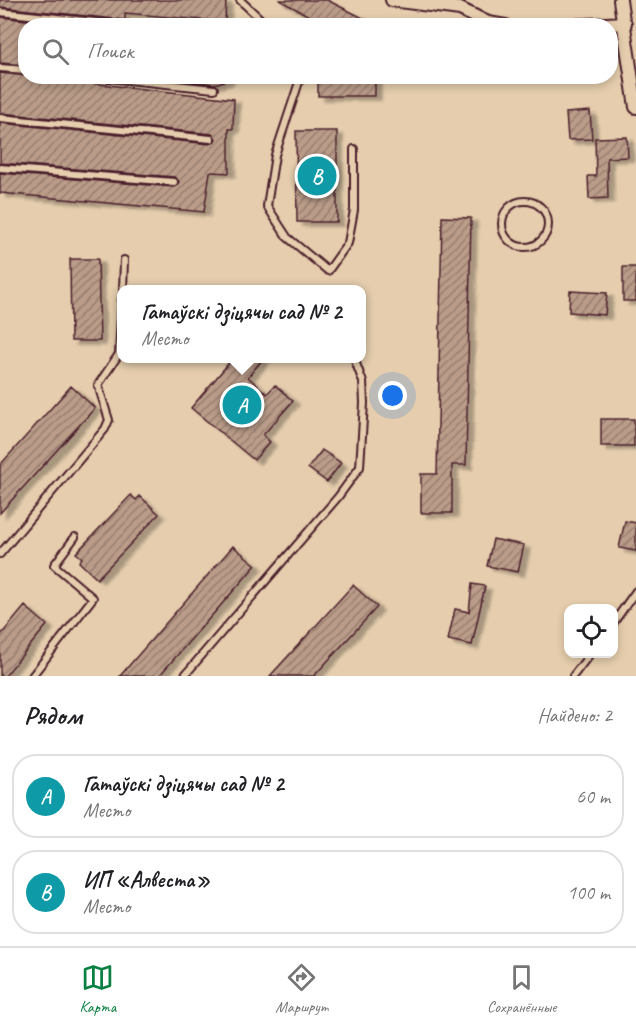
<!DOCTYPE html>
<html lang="ru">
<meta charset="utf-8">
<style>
body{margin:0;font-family:Caveat,sans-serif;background:#f6f6f6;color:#202124}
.controls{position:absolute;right:18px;bottom:18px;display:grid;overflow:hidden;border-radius:12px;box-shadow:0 3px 9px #0003}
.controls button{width:54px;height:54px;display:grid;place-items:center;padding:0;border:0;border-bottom:2px solid #e0e0e0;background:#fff;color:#202124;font:30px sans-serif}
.you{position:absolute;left:393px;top:396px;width:21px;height:21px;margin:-15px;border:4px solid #fff;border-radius:50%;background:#1a73e8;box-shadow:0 0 0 9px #1a73e833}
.badge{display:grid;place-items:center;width:39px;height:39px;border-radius:50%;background:#0b8043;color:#fff;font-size:20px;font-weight:700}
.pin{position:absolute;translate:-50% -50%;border:3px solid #fff;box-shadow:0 2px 6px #0006}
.popup{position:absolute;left:117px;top:285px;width:249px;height:78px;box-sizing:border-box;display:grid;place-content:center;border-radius:12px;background:#fff;filter:drop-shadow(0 2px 4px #0005);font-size:20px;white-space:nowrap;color:#757577}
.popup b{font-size:22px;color:#202124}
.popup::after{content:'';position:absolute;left:50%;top:100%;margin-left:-12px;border:12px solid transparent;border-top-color:#fff}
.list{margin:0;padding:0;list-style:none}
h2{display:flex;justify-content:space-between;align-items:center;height:78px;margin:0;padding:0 24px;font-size:26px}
h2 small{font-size:20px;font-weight:400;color:#757577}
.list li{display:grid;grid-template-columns:39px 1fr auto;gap:18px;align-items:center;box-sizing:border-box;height:84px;margin:0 12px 12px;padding:0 12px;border:2px solid #e0e0e0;border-radius:24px}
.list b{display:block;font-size:22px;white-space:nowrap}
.list p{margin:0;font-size:20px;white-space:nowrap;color:#757577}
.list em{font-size:20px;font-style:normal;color:#757577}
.icon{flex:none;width:33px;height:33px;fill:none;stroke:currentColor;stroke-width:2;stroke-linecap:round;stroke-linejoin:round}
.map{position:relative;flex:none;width:636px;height:676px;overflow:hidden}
.search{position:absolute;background:#fff;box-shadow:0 3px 9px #0003;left:18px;right:18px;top:18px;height:66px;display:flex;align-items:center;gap:15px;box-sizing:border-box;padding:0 21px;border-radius:24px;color:#757577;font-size:22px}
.sheet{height:270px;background:#fff}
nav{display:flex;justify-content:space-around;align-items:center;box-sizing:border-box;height:84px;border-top:2px solid #e0e0e0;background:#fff;font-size:16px;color:#757577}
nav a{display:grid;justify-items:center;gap:3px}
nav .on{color:#0b8043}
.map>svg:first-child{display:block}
.building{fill:url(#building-hatch);stroke:#4a1f2b;stroke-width:1.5;filter:url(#shadow)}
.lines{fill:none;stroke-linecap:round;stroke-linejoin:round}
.lane-casing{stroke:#4a1f2b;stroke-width:10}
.street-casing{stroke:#4a1f2b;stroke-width:16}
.lane{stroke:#e5cdad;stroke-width:6}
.street{stroke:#e5cdad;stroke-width:12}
</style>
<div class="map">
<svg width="636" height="676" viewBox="0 0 636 676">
<defs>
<pattern id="building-hatch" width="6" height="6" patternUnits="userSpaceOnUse" patternTransform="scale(1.5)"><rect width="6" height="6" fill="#ba9c89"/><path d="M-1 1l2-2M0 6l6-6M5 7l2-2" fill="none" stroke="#997f70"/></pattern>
<filter id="shadow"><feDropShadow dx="6" dy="4" stdDeviation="1.5" flood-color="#0004"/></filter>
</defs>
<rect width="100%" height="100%" fill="#e5cdad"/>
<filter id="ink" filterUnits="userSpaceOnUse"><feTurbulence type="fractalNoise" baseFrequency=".0167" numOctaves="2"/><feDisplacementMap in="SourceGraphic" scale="12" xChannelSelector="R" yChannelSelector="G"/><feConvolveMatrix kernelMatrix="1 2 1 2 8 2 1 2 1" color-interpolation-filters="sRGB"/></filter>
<g filter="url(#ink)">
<!-- building -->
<path class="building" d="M0 0H226L225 22 125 13V20L0 7Z
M279 0H327L379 26H328Z
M0 17 79 26H26V65L0 63Z
M0 73 234 99 233 129H229V173L210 172 204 212 0 193V173L174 187 179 182 174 177 0 163V123L210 144 216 139 212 134 0 113Z
M172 76H227L228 80 215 84 172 79Z
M318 76H375V96H318Z
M590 111 592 139 568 140 566 113Z
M296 131H337V222H297Z
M627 137 628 157 607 158 608 198 589 199 588 176H596L595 138Z
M442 217 471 218 466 465H452V513H421V474H437Z
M70 259H98L100 341H71Z
M623 267H636V301H623Z
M570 291 607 293 605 315 569 312Z
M233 358H264L248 377 267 394 275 385 293 401 263 435 270 442 254 460 191 408Z
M71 386 95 408 0 513V465Z
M601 419H634V446H601Z
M322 450 341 463 327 482 308 468Z
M131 495 136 500 140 496 159 514 97 579 79 562 82 558 76 553Z
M625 521 636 523V551L619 548Z
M493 539 524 545 518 572 487 566Z
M233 546 256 565 159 676H120Z
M472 584 485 586 472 645 448 640 455 609 469 612Z
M353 585 377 607 314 676H270Z
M25 606 47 625 5 676H0V636Z"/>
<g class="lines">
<defs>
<path id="lane" d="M240 0 268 26
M0 12 134 26
M0 68 26 70
M89 76 214 89
M301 76 275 155 267 206 287 237 328 271 348 243 354 210V149
M0 118 211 139
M0 168 174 182
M502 224a23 23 0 1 1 46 0a23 23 0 1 1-46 0Z
M123 290 124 260
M0 554 105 429 109 420 98 385 119 354 122 299
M614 622 636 591
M32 676 93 598 54 565 75 537
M184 676 338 497 360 467 364 403 363 382 354 358
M573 676 590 654"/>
<path id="street" d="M392 0 460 9 488 23 506 26
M620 0 636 107
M567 26 625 23"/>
</defs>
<!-- lane casing -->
<use href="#lane" class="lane-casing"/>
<!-- street casing -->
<use href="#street" class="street-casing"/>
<!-- lane -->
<use href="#lane" class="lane"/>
<!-- street -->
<use href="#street" class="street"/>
</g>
</g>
</svg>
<div class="controls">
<button><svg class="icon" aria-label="locate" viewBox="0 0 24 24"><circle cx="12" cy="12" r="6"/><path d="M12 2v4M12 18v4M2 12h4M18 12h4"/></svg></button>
</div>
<div class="you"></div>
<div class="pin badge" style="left:242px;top:405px;background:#0f9aa8">A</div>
<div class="popup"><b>Гатаўскі дзіцячы сад № 2</b>Место</div>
<div class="pin badge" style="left:317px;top:176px;background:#0f9aa8">B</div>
<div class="search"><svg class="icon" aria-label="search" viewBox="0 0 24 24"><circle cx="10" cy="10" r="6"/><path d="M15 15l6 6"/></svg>Поиск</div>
</div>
<section class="sheet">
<h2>Рядом<small>Найдено: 2</small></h2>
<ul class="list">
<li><span class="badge" style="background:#0f9aa8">A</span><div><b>Гатаўскі дзіцячы сад № 2</b><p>Место</p></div><em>60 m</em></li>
<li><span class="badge" style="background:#0f9aa8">B</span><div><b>ИП «Алвеста»</b><p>Место</p></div><em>100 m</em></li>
</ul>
</section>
<nav>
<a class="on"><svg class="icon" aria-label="map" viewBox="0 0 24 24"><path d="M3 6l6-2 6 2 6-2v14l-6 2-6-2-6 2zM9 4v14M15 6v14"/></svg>Карта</a>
<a><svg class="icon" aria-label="directions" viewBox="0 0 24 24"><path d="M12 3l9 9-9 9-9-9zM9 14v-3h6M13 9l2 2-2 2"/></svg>Маршрут</a>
<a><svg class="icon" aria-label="saved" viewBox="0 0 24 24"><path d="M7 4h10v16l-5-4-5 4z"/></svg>Сохранённые</a>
</nav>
